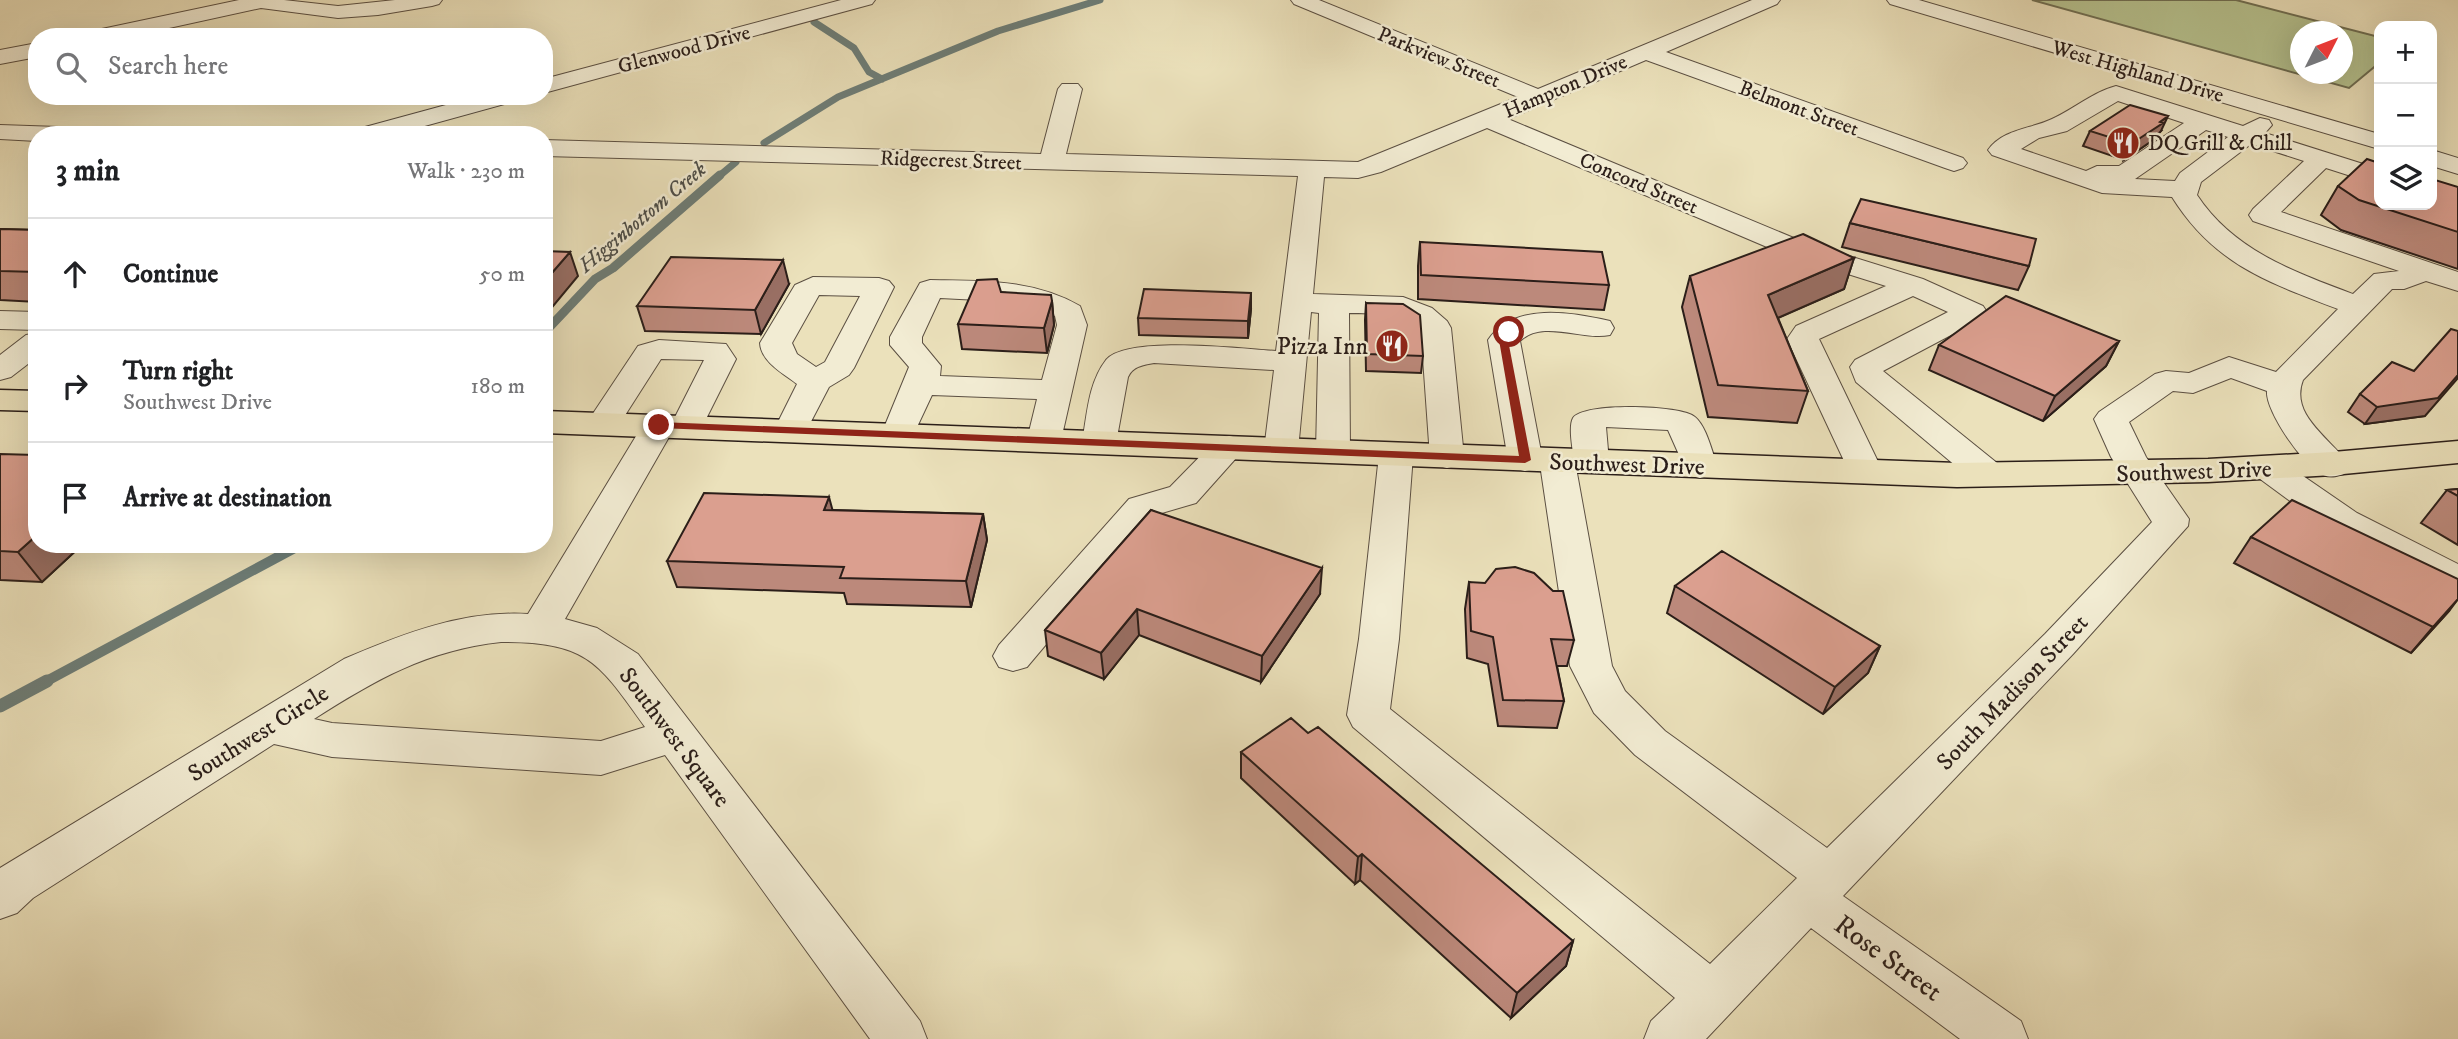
<!DOCTYPE html>
<meta charset="utf-8">
<style>
body{margin:0;font-family:"IM FELL DW Pica",serif;background:#f2f2f2;color:#202124}
.controls{position:absolute;right:21px;top:21px;display:grid;overflow:hidden;border-radius:14px;box-shadow:0 7px 28px #0002}
.controls button{width:63px;height:63px;display:grid;place-items:center;padding:0;border:0;border-bottom:2px solid #e0e0e0;background:#fff;color:#202124;font:35px sans-serif}
.compass{position:absolute;left:2290px;top:21px;width:63px;height:63px;border-radius:50%;background:#fff;box-shadow:0 7px 28px #0002;rotate:48deg}
.stop{position:absolute;width:21px;height:21px;margin:-16px;border:5px solid #8f2418;border-radius:50%;background:#fff}
.stop.end{background:#8f2418;border-color:#fff;box-shadow:0 2px 7px #0008}
.list{margin:0;padding:0;list-style:none}
h2{display:flex;justify-content:space-between;align-items:center;height:91px;margin:0;padding:0 28px;font-size:30px}
h2 small{font-size:23px;font-weight:400;color:#757577}
.list li{display:grid;grid-template-columns:46px 1fr auto;gap:21px;align-items:center;box-sizing:border-box;height:112px;padding:0 28px;border-top:2px solid #e0e0e0}
.list b{display:block;font-size:26px;white-space:nowrap}
.list p{margin:0;font-size:23px;white-space:nowrap;color:#757577}
.list em{font-size:23px;font-style:normal;color:#757577}
.icon{flex:none;width:38px;height:38px;fill:none;stroke:currentColor;stroke-width:2;stroke-linecap:round;stroke-linejoin:round}
.map{position:relative;flex:none;width:2458px;height:1039px;overflow:hidden}
.search{position:absolute;background:#fff;box-shadow:0 7px 28px #0002;left:28px;top:28px;width:525px;height:77px;display:flex;align-items:center;gap:18px;box-sizing:border-box;padding:0 24px;border-radius:28px;color:#757577;font-size:26px}
.panel{position:absolute;background:#fff;box-shadow:0 7px 28px #0002;left:28px;top:126px;width:525px;height:427px;border-radius:28px}
.map>svg:first-child{display:block}
.green{fill:#b7c390;stroke:#717054;stroke-width:2;fill-rule:evenodd}
.lines{fill:none;stroke-linecap:round;stroke-linejoin:round}
.stream-far3{stroke:#6d7d77;stroke-width:7}
.stream-far2{stroke:#6d7d77;stroke-width:9}
.stream-far1{stroke:#6d7d77;stroke-width:10}
.stream{stroke:#6d7d77;stroke-width:13}
.minor-casing{stroke:#5b4f42;stroke-width:2}
.major-casing{stroke:#2b1e19;stroke-width:3}
.minor{fill:#f2ecd3;fill-rule:evenodd}
.major{fill:#ebe1bb;fill-rule:evenodd}
.wall{fill:#bc897b;stroke:#2b1e19;stroke-width:2}
.shaded-wall{fill:#996f64;stroke:#2b1e19;stroke-width:2}
.building{fill:#db9f8f;stroke:#2b1e19;stroke-width:2}
.route{fill:#8f2418}
.labels{text-anchor:middle;stroke-width:5;stroke-linejoin:round;paint-order:stroke}
.far-street-label{font-size:21px;fill:#2b1e19;stroke:#f2ecd3}
.far-poi-label{font-size:21px;fill:#2b1e19;stroke:#f2ecd3;text-anchor:start}
.far-water-label{font-size:21px;font-style:italic;fill:#4c4d48;stroke:#f2ecd3}
.poi-label{font-size:24px;fill:#2b1e19;stroke:#f2ecd3;text-anchor:end}
.street-label{font-size:24px;fill:#2b1e19;stroke:#f2ecd3}
.near-street-label{font-size:28px;fill:#2b1e19;stroke:#f2ecd3}
</style>
<div class="map">
<svg width="2458" height="1039" viewBox="0 0 2458 1039">
<rect width="100%" height="100%" fill="#ebe1bb"/>
<filter id="stains"><feTurbulence type="fractalNoise" baseFrequency=".00286" numOctaves="4"/><feColorMatrix values="0 0 0 0 .2 0 0 0 0 .09 0 0 0 0 .02 0 0 0 .5 -.17"/></filter>
<radialGradient id="worn" r=".72"><stop offset=".6" stop-color="#630" stop-opacity="0"/><stop offset="1" stop-color="#630" stop-opacity=".3"/></radialGradient>
<!-- green -->
<path class="green" d="M2032 0H2236L2379 37V63L2349 88ZM2300 32H2342V74H2300Z"/>
<g class="lines">
<!-- stream-far3 -->
<path class="stream-far3" d="M814 22 854 48 869 72 882 79
M764 143 838 97 998 31 1100 0
M718 177 736 162"/>
<!-- stream-far2 -->
<path class="stream-far2" d="M544 333 595 279 613 268 720 175"/>
<!-- stream-far1 -->
<path class="stream-far1" d="M43 683 302 544"/>
<!-- stream -->
<path class="stream" d="M0 706 47 681"/>
<defs>
<path id="minor" d="M239 0H284L338 6 395 0H442L439 4 432 6 378 15 338 18 261 8 128 37H86L89 32 97 30Z
M841 0H875L872 4 544 93V79Z
M1291 0H1319L1538 89 1752 0H1780L1777 4 1666 52 1963 158 1967 163 1963 168 1954 171 1945 168 1646 60 1508 119 1801 241 1923 279 1983 306 1987 312 1983 318 1883 371 2002 467 2007 475 2002 483 1989 486 1976 483 1856 382 1850 367 1855 360 1948 312 1913 296 1819 339 1883 472 1877 480 1865 483 1853 480 1787 339 1796 326 1886 286 1781 253 1487 128 1381 172 1358 178 1324 177 1313 294 1403 297 1432 308 1447 321 1451 328 1464 457 1459 465 1447 468 1435 465 1430 457 1421 330C1400 311 1376 314 1349 313L1350 452 1345 460 1333 463 1321 460 1316 452 1319 313 1311 312 1298 450 1293 458 1281 461 1269 458 1264 450 1274 370 1154 363C1143 365 1133 366 1128 377L1116 443 1111 450 1099 454 1087 450 1082 443C1087 416 1088 383 1106 360 1127 335 1242 349 1276 351L1298 176 544 156V140L1041 154 1058 89 1062 84H1078L1082 89 1066 154 1358 162 1518 97 1294 4Z
M1887 0H1919L2379 134V149L1890 4Z
M37 43V57L0 64V50Z
M2116 86 2243 126 2260 118 2269 120 2272 125 2265 133 2379 169V185L2326 168 2281 212 2458 272V291L2426 281 2404 289H2392L2303 380C2289 416 2332 439 2350 466L2344 474C2337 476 2331 478 2323 475 2305 468 2265 411 2267 391L2231 378 2193 393 2173 391 2129 422 2146 457 2189 519 2188 526 2073 654 1843 896 2021 1021 2028 1039H1960L1811 928 1706 1039H1644L1651 1021 1675 998 1353 727 1347 715 1359 639 1379 455 1384 447 1396 444 1408 447 1413 455 1399 639 1390 709 1710 964 1797 878 1635 755 1594 713 1570 666 1540 464 1537 468 1525 471 1513 468 1508 460 1488 340C1514 302 1571 312 1610 321L1614 328 1610 335C1582 341 1543 319 1520 341L1542 457 1545 453 1557 450 1569 453 1574 461C1573 450 1568 427 1573 418 1583 402 1682 405 1695 417 1707 427 1712 453 1718 467L1712 475 1700 478 1688 475 1668 430 1606 427 1609 462 1604 470 1592 473 1580 470 1575 462 1612 666 1625 691 1665 731 1827 848 2045 634 2152 522 2111 457 2094 419 2099 412 2155 374 2166 371 2189 373 2229 357 2276 372 2338 309C2267 282 2214 264 2172 197L2102 193 1992 155 1988 150C2003 129 2031 129 2052 119 2074 109 2093 92 2116 86ZM2118 101 2184 123 2119 166H2097L2086 171 2021 149 2039 138 2067 131ZM2206 130 2228 137 2180 173 2175 181 2135 179ZM2251 144 2304 161 2253 209 2249 215 2253 221 2399 271 2374 274 2353 294C2294 272 2233 250 2197 195L2201 182Z
M479 96H519L515 101 392 135H351L354 130Z
M0 125 88 128 97 130 100 135H37V141L0 139Z
M2432 150 2458 158V174L2432 166Z
M813 277 879 278 889 281 894 287 854 368 849 375 829 387 803 437 791 440 779 437 774 430 797 384C784 374 761 362 760 343L795 285ZM819 295 860 296 825 362 816 367 797 354 792 343Z
M930 280C982 281 1033 279 1080 306L1087 325 1061 440 1056 447 1044 450 1032 447 1027 440 1037 399 932 395 910 442 898 445 886 442 881 435 909 367 890 345V337L920 283ZM940 298 1020 302 1055 316 1057 325 1042 380 940 376 941 366 922 343V337Z
M0 311 37 312V330L0 329Z
M37 333V357L11 377 0 380V355L26 335Z
M659 340 726 344 736 359 699 433 687 436 673 430 565 619 597 628 638 654 920 1021 927 1039H870L665 755 601 775 332 757 274 744 33 898 17 913 0 919V868L344 659C402 634 464 610 528 614L647 418 659 415 673 421 704 360 661 359 615 431 603 434 591 431 586 424 638 346ZM501 642C587 642 598 661 645 727L601 741 332 723 314 719C375 680 427 650 501 642Z
M1229 436 1241 439 1246 447 1196 503 1155 515 1027 667 1013 671 999 667 993 656 999 645 1129 499 1170 487 1217 439Z
M2268 457 2280 460 2357 513 2458 564V593L2444 589 2331 531 2256 476 2250 468 2256 460Z"/>
<path id="major" d="M0 390 37 391V411L0 410Z
M544 411 1957 463 2208 459 2333 452 2458 441V463L2333 475 2208 482 1957 487 544 433Z"/>
</defs>
<!-- minor casing -->
<use href="#minor" class="minor-casing"/>
<!-- major casing -->
<use href="#major" class="major-casing"/>
<!-- minor -->
<use href="#minor" class="minor"/>
<!-- major -->
<use href="#major" class="major"/>
</g>
<!-- wall -->
<path class="wall" d="M2090 131H2161L2159 133 2156 138 2124 160 2083 146Z
M2338 186 2458 187V269L2341 230 2321 215Z
M1850 223 2029 266 2018 290 1842 247Z
M0 229 37 230V302L0 300Z
M1420 242 1609 285 1604 310 1418 299V266Z
M1854 258 1844 289 1778 318 1808 391 1797 423 1708 417 1682 307 1690 276Z
M789 284 761 334 645 331 637 306Z
M1001 292 1052 301 1054 325 1047 353 962 349 958 324Z
M1366 303 1423 356 1421 373 1366 371 1365 320Z
M1251 309 1248 338 1139 335 1138 318Z
M2119 341 2106 366 2043 421 1929 370 1939 345Z
M2360 394 2425 416 2365 424 2348 412Z
M0 454 37 544H83L42 582 0 580Z
M2458 489V545L2421 523 2447 490Z
M832 510 983 514 987 540 971 607 847 604 844 593 677 587 667 561Z
M1151 510 1320 594 1261 682 1139 635 1104 679 1048 656 1045 630Z
M2251 537 2449 611 2411 653 2234 563Z
M1469 582 1574 640 1567 666H1557L1564 701 1557 728 1498 726 1488 664 1467 658 1465 609Z
M1675 586 1880 646 1868 673 1823 714 1667 613Z
M1308 733 1573 941 1566 966 1511 1018 1360 880 1355 884 1241 778V752Z"/>
<!-- shaded-wall -->
<path class="shaded-wall" d="M2168 116 2161 131 2159 133 2156 138 2124 160 2131 144Z
M570 252 578 276 544 317V282Z
M1854 258 1844 289 1759 326 1768 295Z
M783 260 789 284 761 334 755 310Z
M1251 293V309L1248 338V321Z
M1052 301 1054 325 1047 353 1044 328Z
M2119 341 2106 366 2043 421 2055 396Z
M2458 375V378L2425 416 2365 424 2377 407Z
M829 497 836 523 824 510Z
M983 514 987 540 971 607 966 581Z
M37 535V544H83L42 582 18 552Z
M1322 568 1320 594 1261 682 1262 656Z
M2458 599 2449 611 2411 653 2433 627Z
M1137 609 1139 635 1104 679 1101 653Z
M1880 646 1868 673 1823 714 1835 687Z
M1362 854 1360 880 1355 884 1358 857Z
M1573 941 1566 966 1511 1018 1517 993Z"/>
<!-- building -->
<path class="building" d="M2130 105 2168 116 2160 122 2163 123 2131 144 2090 131Z
M2367 159 2379 163V205H2432V179L2458 187V232L2359 200 2338 186Z
M1861 199 2036 239 2029 266 1850 223Z
M0 229 37 230V272L0 271Z
M1803 234 1854 258 1768 295 1808 391 1718 385 1690 276Z
M1420 242 1602 252 1609 285 1421 275Z
M544 251 570 252 544 282Z
M671 257 783 260 755 310 637 306Z
M997 279 1001 292 1051 295 1052 301 1044 328 958 324 977 280Z
M1144 289 1251 293 1248 321 1138 318Z
M2006 296 2119 341 2055 396 1939 345Z
M1366 303 1403 304 1420 315 1423 356 1367 354Z
M2451 329 2458 331V375L2438 398 2377 407 2360 394 2392 362 2414 371Z
M0 454 36 455 37 454V535L18 552 0 551Z
M2458 489V496L2447 490Z
M704 493 829 497 824 510 983 514 966 581 840 578 844 567 667 561Z
M2292 500 2458 579V599L2433 627 2251 537Z
M1151 510 1322 568 1262 656 1137 609 1101 653 1045 630Z
M1722 551 1880 646 1835 687 1675 586Z
M1515 567 1534 573 1553 591H1563L1574 640 1551 639 1564 701 1503 700 1493 637 1471 631 1469 582 1485 583 1496 569Z
M1291 718 1308 733 1318 727 1573 941 1517 993 1362 854 1358 857 1241 752Z"/>
<!-- route -->
<path class="route" d="M1509 329 1514 332 1508 340 1531 460 1525 463 659 428 653 425 659 422 1519 456 1499 340Z"/>
<!-- icons -->
<defs>
<symbol id="restaurant-disc" viewBox="-11 -11 22 22"><circle r="9.5" fill="#8f2418" stroke="#f2ecd3"/><path d="M-5-6h1v4h1v-4h1v4h1v-4h1v5L-1.5 .5V6h-2V.5L-5-1ZM5-6V6H3V1.5H1.5Q1.5-4 5-6Z" fill="#fff"/></symbol>
</defs>
<g fill-rule="evenodd">
<use href="#restaurant-disc" x="2104" y="124" width="38" height="38"/>
<use href="#restaurant-disc" x="1373" y="327" width="38" height="38"/>
</g>
<g class="labels">
<!-- far-street labels -->
<g class="far-street-label">
<text transform="translate(684 49) rotate(-15)" y="7">Glenwood Drive</text>
<text transform="translate(1439 57) rotate(22)" y="7">Parkview Street</text>
<text transform="translate(2138 71) rotate(16)" y="7">West Highland Drive</text>
<text transform="translate(1565 86) rotate(-23)" y="7">Hampton Drive</text>
<text transform="translate(1799 108) rotate(20)" y="7">Belmont Street</text>
<text transform="translate(951 160) rotate(2)" y="7">Ridgecrest Street</text>
<text transform="translate(1639 183) rotate(23)" y="7">Concord Street</text>
</g>
<!-- far-poi labels -->
<g class="far-poi-label">
<text x="2148" y="150">DQ Grill &amp; Chill</text>
</g>
<!-- far-water labels -->
<g class="far-water-label">
<text transform="translate(642 217) rotate(-40)" y="7">Higginbottom Creek</text>
</g>
<!-- poi labels -->
<g class="poi-label">
<text x="1368" y="354">Pizza Inn</text>
</g>
<!-- street labels -->
<g class="street-label">
<text transform="translate(1627 464) rotate(2)" y="8">Southwest Drive</text>
<text transform="translate(2194 471) rotate(-2)" y="8">Southwest Drive</text>
<text transform="translate(2012 692) rotate(-46)" y="8">South Madison Street</text>
<text transform="translate(258 733) rotate(-32)" y="8">Southwest Circle</text>
<text transform="translate(675 737) rotate(53)" y="8">Southwest Square</text>
</g>
<!-- near-street labels -->
<g class="near-street-label">
<text transform="translate(1889 957) rotate(36)" y="10">Rose Street</text>
</g>
</g>
<rect width="100%" height="100%" filter="url(#stains)"/>
<rect width="100%" height="100%" fill="url(#worn)"/>
</svg>
<div class="controls">
<button>+</button>
<button>−</button>
<button><svg class="icon" aria-label="layers" viewBox="0 0 24 24"><path d="M12 4l9 5-9 5-9-5zM3 14l9 5 9-5"/></svg></button>
</div>
<svg class="compass" viewBox="-18 -18 36 36"><path d="M0-13l5 13h-10z" fill="#e53935"/><path d="M0 13l5-13h-10z" fill="#757577"/></svg>
<div class="stop" style="left:1509px;top:332px"></div>
<div class="stop end" style="left:659px;top:425px"></div>
<div class="search"><svg class="icon" aria-label="search" viewBox="0 0 24 24"><circle cx="10" cy="10" r="6"/><path d="M15 15l6 6"/></svg>Search here</div>
<section class="panel">
<h2>3 min<small>Walk · 230 m</small></h2>
<ul class="list">
<li><svg class="icon" aria-label="ahead" viewBox="0 0 24 24"><path d="M12 20V5M6 11l6-6 6 6"/></svg><div><b>Continue</b></div><em>50 m</em></li>
<li><svg class="icon" aria-label="right" viewBox="0 0 24 24"><path d="M7 20v-9h11M14 6l5 5-5 5"/></svg><div><b>Turn right</b><p>Southwest Drive</p></div><em>180 m</em></li>
<li><svg class="icon" aria-label="arrive" viewBox="0 0 24 24"><path d="M6 21V4h12l-3 4 3 4H6"/></svg><div><b>Arrive at destination</b></div></li>
</ul>
</section>
</div>
